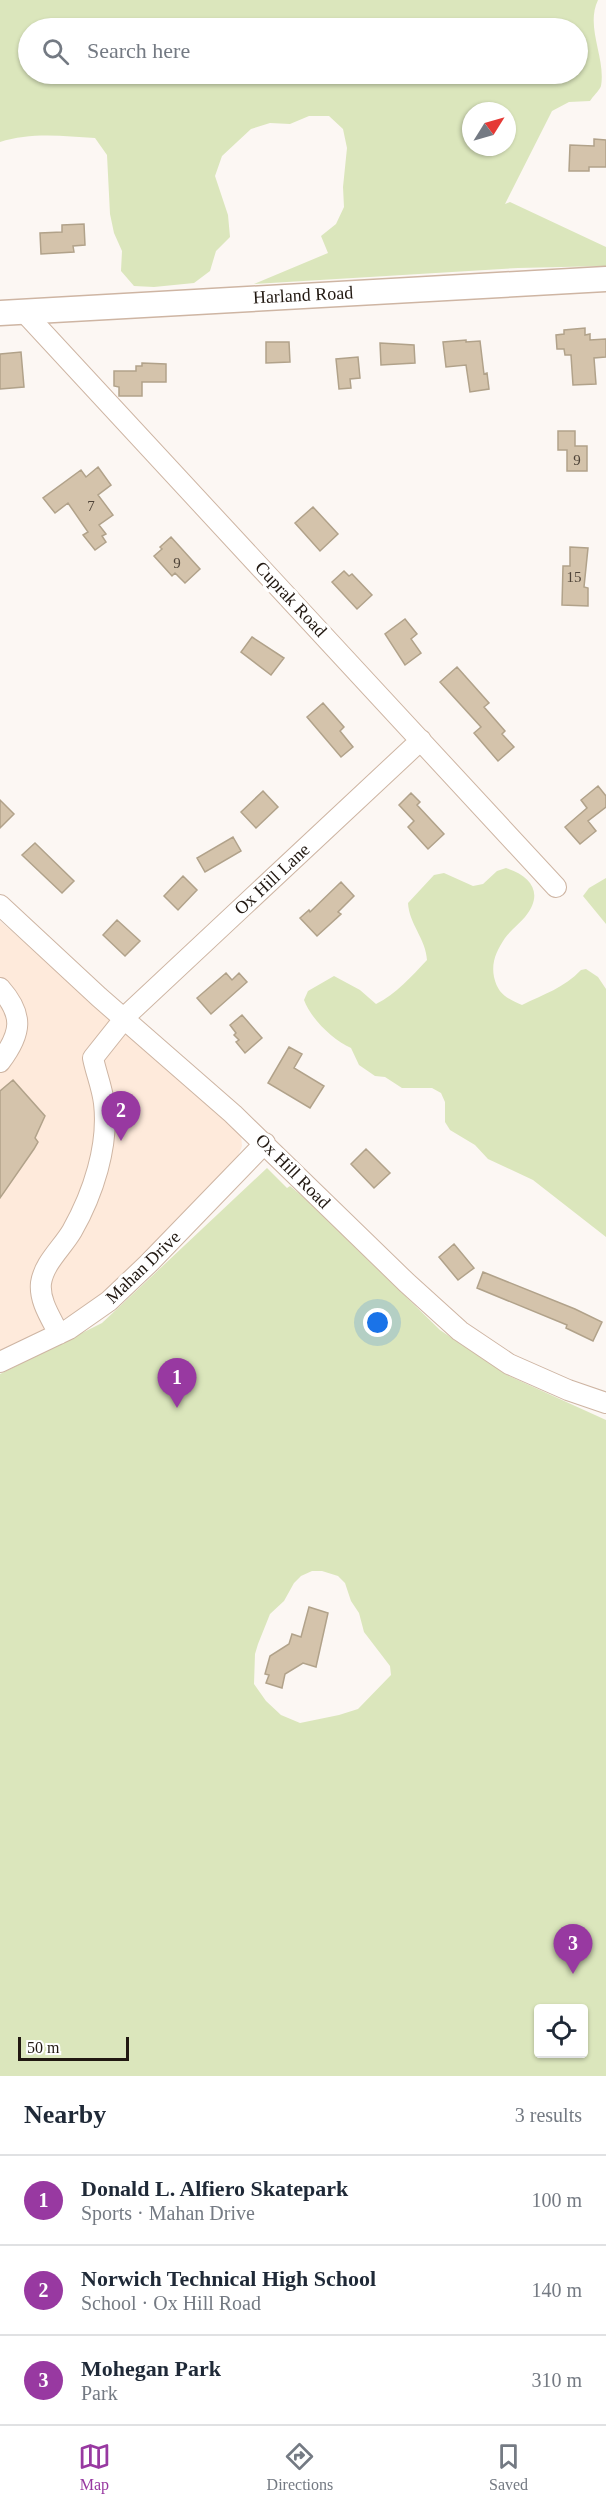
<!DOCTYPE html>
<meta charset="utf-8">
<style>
body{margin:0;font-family:Georgia,serif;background:#f6f6f7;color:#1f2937}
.controls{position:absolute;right:18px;bottom:18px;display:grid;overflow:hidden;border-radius:6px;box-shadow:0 2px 4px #0004}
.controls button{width:54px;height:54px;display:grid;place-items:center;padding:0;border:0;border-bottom:2px solid #e0e1e3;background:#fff;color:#1f2937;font:30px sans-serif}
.compass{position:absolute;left:462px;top:102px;width:54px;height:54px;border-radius:50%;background:#fff;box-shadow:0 2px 4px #0004;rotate:53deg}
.scale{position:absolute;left:18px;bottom:15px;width:111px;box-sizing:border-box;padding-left:6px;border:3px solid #211811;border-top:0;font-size:16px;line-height:21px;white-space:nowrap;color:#211811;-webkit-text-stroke:4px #fff;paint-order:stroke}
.you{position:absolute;left:378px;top:1323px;width:21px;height:21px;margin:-15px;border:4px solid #fff;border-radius:50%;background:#1a73e8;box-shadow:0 0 0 9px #1a73e833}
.badge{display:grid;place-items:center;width:39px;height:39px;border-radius:50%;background:#9839a1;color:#fff;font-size:20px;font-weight:700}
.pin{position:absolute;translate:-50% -50px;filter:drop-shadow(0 2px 3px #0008)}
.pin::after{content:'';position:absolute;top:32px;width:21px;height:18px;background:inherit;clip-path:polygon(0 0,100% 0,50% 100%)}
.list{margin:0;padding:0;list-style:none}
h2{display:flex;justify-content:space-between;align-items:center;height:78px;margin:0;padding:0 24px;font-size:26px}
h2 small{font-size:20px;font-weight:400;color:#747a83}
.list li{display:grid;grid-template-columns:39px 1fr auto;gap:18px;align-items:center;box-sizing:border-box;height:90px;padding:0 24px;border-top:2px solid #e0e1e3}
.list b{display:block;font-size:22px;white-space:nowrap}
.list p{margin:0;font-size:20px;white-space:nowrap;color:#747a83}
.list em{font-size:20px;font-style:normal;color:#747a83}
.icon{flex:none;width:33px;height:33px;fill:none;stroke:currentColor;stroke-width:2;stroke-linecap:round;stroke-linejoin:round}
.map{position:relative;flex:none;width:606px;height:2076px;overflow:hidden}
.search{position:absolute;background:#fff;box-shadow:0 2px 4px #0004;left:18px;right:18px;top:18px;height:66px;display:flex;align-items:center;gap:15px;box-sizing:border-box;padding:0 21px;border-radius:33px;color:#747a83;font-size:22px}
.sheet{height:348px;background:#fff}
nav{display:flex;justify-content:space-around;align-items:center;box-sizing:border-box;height:84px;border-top:2px solid #e0e1e3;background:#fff;font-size:16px;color:#747a83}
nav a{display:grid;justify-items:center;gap:3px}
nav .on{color:#9839a1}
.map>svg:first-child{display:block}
.built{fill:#feeadb}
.green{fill:#dbe6bc;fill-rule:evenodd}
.building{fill:#d4c3ab;stroke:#b1a28a;stroke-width:1.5}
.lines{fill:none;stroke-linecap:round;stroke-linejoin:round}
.minor-casing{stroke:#ceb5a3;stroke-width:22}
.major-casing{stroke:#ceb5a3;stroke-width:27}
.minor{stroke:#fff;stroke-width:20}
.major{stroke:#fff;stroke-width:24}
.labels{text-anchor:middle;stroke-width:6;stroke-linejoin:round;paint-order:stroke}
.number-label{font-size:15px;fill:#4e4338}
.street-label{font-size:18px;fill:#211811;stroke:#fff}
</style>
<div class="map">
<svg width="606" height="2076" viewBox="0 0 606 2076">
<rect width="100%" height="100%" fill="#fcf7f3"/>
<!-- built -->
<path class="built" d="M0 921 234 1123 241 1135 242 1146 238 1156 225 1170 111 1287 77 1312 0 1352Z"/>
<!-- green -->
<path class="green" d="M0 0H598C585 27 606 58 601 86 599 91 593 96 590 101L569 102 552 111 505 204 510 202 606 247V266L518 268 254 284 328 253 321 236 336 224 344 207 343 187 347 148 343 129 329 116H309L290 124 270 123 251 129 222 156 215 176 228 215 230 237 216 251 210 271 194 283 154 287 134 286 121 271 122 251 114 233 110 214 107 155 95 138C64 136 30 132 0 142ZM28 28H578V74H28ZM471 111H507V147H471Z
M506 868C532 876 544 894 525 917 519 924 511 930 505 938 497 950 491 962 494 977 498 994 506 998 522 1005 544 994 564 988 581 970L586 969 598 977 606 989V1237L533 1180 488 1159 475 1145 450 1130 445 1122V1102L441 1093 432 1088H402L385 1077 375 1076 359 1065 351 1048C333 1040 311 1019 304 1000L308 991 334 976 360 990 376 1004C396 994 412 976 427 960 426 939 409 924 408 903L434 875 444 873 473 886 483 884 497 871Z
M606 878V924L583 896 589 888Z
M267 1168 287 1188 290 1186 308 1201 440 1330 507 1375 606 1420V2076H0V1374L102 1323ZM312 1571H322L338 1576 345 1583 351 1601 359 1613 364 1632 390 1666 391 1675 358 1709 339 1715 300 1723 281 1715 266 1701 254 1684 255 1654 258 1644 270 1614 284 1601 294 1583 301 1576ZM538 2008H584V2054H538Z"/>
<!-- building -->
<path class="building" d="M594 139 606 140V167H589V171H569L570 145 594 146Z
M84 224 85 245 73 246 74 252 41 254 40 233 62 232V225Z
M585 328V335L590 334V340L606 339V357L594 358 596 384 573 385 571 355H565L564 349H557L556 335 564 334V330Z
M466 340V342L480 341 484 374 487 373 489 389 470 392 466 365 446 367 443 342Z
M266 342H289L290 362 266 363Z
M380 343 414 345 415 363 381 365Z
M21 352 24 387 0 389V354Z
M358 357 360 378 350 379 351 388 339 389 336 359Z
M142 363 166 364V382H142V396H119V387L114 386V371H136V366H142Z
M558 431H575V446H587V471H567V450H558Z
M98 467 111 485 98 495 113 515 99 525 106 534 102 536 106 542 95 550 83 535 88 532 68 503 55 513 43 498 81 470 86 477Z
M313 507 338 534 320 551 295 523Z
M171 537 200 569 185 583 175 573 172 576 154 556 162 549 160 547Z
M570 547 588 548 584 587 588 588V606L562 605 563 566H570Z
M344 571 349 576 352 574 372 595 357 609 332 582Z
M405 619 417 634 411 639 421 653 405 665 385 634Z
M252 637 284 658 271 675 241 652Z
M457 667 489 703 484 707 505 731 502 734 514 747 498 761 474 733 481 727 440 682Z
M323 703 344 727 340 731 353 747 341 757 307 717Z
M598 786 606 796V807L588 821 596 831 580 844 565 827 587 808 581 800Z
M263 791 278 807 256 828 241 812Z
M411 793 420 802 417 805 444 834 428 849 408 827 414 821 399 805Z
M0 800 14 814 0 828Z
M233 837 241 851 205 872 197 858Z
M35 843 74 881 62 893 22 855Z
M183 876 197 890 178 910 164 896Z
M341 882 354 896 338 912 341 914 317 936 300 918 309 910 310 912Z
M117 920 140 941 125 956 103 935Z
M226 973 232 980 239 973 247 982 211 1014 197 998Z
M242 1015 262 1038 245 1053 236 1042 239 1040 234 1035 236 1033 230 1025Z
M289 1047 302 1054 294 1068 324 1086 310 1108 268 1083Z
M13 1080 45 1116 35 1138 38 1142 34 1149 0 1198V1091Z
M366 1149 390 1173 374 1188 351 1164Z
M454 1244 474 1268 458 1280 439 1257Z
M483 1272 575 1309 602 1322 593 1341 566 1328 567 1325 477 1288Z
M309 1607 328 1613 316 1667 303 1663 285 1674 282 1688 266 1683 269 1675 265 1674 270 1656 289 1644 292 1634 301 1637Z"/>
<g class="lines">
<defs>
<path id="minor" d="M24 312 556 887
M0 905 99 997 233 1114 407 1283 460 1331 509 1364 568 1390 606 1403
M0 988C24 1015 22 1033 0 1062
M59 1334C51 1318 39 1301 41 1283 44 1263 62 1248 72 1231 93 1194 109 1146 104 1103 102 1087 96 1073 93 1058L128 1014 421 740
M0 1362 69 1329 109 1301 149 1263 265 1143"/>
<path id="major" d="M0 313 606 279"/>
</defs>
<!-- minor casing -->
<use href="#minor" class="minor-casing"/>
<!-- major casing -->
<use href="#major" class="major-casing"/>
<!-- minor -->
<use href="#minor" class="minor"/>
<!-- major -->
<use href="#major" class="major"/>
</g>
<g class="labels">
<!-- number labels -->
<g class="number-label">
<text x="577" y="465">9</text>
<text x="91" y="511">7</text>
<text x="177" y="568">9</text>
<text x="574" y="582">15</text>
</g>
<!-- street labels -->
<g class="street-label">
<text transform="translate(303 295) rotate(-3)" y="6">Harland Road</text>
<text transform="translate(291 599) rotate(47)" y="6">Cuprak Road</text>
<text transform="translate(272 879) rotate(-43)" y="6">Ox Hill Lane</text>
<text transform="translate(293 1171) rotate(45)" y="6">Ox Hill Road</text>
<text transform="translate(143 1267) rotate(-44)" y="6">Mahan Drive</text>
</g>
</g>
</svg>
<div class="controls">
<button><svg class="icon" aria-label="locate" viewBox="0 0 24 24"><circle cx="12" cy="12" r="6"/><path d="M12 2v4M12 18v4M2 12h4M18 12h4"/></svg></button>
</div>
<svg class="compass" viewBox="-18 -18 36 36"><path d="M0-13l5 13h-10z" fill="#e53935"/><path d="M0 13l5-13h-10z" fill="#747a83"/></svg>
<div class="scale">50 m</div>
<div class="you"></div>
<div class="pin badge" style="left:177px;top:1408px">1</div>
<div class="pin badge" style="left:121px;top:1141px">2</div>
<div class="pin badge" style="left:573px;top:1974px">3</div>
<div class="search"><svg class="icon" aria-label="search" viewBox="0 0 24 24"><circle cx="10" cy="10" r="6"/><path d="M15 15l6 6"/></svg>Search here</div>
</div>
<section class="sheet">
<h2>Nearby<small>3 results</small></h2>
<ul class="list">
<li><span class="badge">1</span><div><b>Donald L. Alfiero Skatepark</b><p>Sports · Mahan Drive</p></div><em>100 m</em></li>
<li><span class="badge">2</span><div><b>Norwich Technical High School</b><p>School · Ox Hill Road</p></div><em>140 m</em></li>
<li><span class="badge">3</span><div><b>Mohegan Park</b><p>Park</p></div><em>310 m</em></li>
</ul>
</section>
<nav>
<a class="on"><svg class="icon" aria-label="map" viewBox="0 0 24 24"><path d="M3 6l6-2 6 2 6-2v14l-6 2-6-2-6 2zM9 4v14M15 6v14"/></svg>Map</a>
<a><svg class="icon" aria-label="directions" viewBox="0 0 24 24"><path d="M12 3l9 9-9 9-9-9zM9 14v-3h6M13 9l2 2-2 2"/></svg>Directions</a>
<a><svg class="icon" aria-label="saved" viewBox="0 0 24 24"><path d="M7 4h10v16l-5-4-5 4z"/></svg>Saved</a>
</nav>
